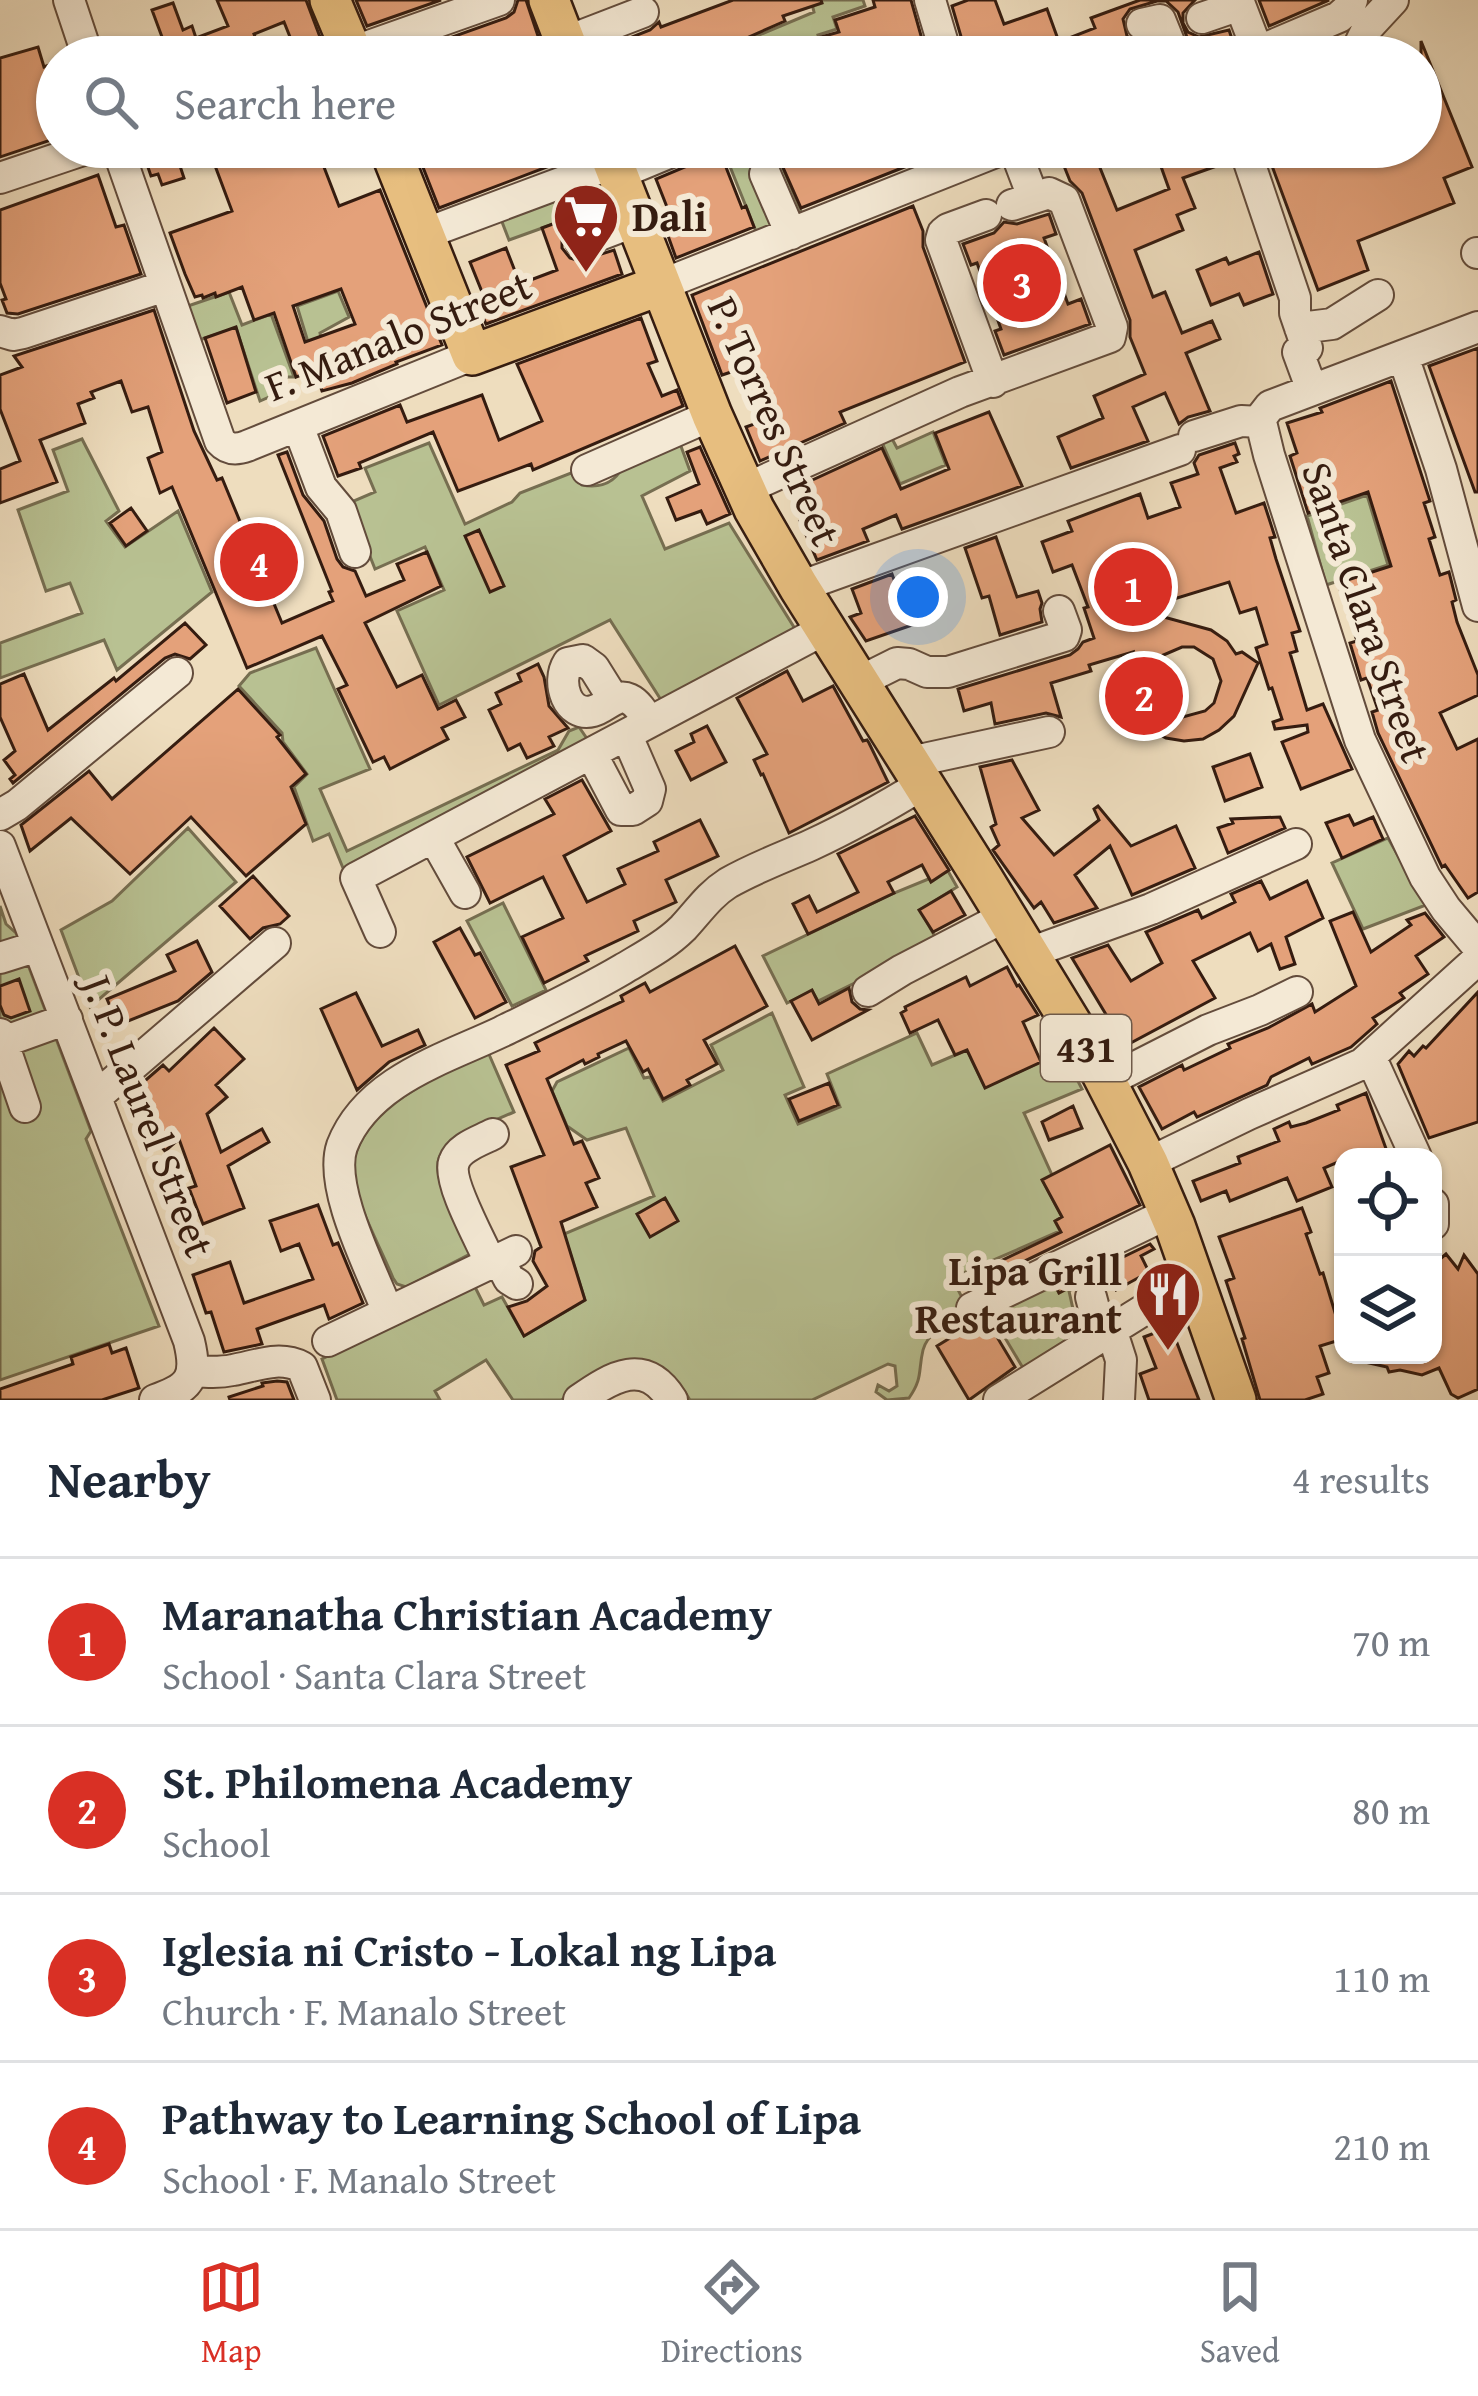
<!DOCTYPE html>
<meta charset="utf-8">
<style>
body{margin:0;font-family:"Gentium Book Plus",serif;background:#f6f6f7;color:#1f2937}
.controls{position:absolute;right:36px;bottom:36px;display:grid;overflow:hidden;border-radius:24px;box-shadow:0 3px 9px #0004}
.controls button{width:108px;height:108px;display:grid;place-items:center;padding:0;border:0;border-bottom:3px solid #e0e1e3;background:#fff;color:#1f2937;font:60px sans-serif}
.you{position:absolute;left:918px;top:597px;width:42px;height:42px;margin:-30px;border:9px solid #fff;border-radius:50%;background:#1a73e8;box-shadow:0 0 0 18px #1a73e833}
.badge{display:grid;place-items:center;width:78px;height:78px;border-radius:50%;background:#d93025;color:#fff;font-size:39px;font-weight:700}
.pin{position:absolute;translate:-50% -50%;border:6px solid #fff;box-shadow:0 3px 12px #0006}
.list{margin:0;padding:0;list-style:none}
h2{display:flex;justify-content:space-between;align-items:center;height:156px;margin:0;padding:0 48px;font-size:51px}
h2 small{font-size:39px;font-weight:400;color:#747a83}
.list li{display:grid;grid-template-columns:78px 1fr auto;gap:36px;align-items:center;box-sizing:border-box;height:168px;padding:0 48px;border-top:3px solid #e0e1e3}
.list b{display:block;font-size:45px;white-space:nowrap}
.list p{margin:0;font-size:39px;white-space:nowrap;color:#747a83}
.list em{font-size:39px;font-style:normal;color:#747a83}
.icon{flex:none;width:66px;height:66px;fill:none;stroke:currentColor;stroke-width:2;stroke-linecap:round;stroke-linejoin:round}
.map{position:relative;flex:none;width:1478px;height:1400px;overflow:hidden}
.search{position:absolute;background:#fff;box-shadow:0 3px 9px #0004;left:36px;right:36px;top:36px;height:132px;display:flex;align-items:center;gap:30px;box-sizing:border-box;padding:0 42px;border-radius:66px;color:#747a83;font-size:45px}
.sheet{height:828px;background:#fff}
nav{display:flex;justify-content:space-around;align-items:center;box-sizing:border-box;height:168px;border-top:3px solid #e0e1e3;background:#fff;font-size:33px;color:#747a83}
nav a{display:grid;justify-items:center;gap:6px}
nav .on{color:#d93025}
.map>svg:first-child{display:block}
.green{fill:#b8c192;stroke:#766e51;stroke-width:3}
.building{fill:#e4a17a;stroke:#351c10;stroke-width:3;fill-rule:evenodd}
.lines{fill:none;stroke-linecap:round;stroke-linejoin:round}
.minor-casing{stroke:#634c3c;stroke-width:34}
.major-casing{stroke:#351c10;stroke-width:44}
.minor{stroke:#f4e9d5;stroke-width:30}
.major{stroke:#e7be7f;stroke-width:39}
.labels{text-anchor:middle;stroke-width:12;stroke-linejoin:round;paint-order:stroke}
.shield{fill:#f4e9d5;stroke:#6e5a4b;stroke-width:3}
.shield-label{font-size:39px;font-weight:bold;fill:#351c10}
.poi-label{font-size:42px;font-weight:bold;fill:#351c10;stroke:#f4e9d5;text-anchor:start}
.street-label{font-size:42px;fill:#351c10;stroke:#f4e9d5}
</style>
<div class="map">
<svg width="1478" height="1400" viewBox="0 0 1478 1400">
<rect width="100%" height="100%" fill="#eeddbe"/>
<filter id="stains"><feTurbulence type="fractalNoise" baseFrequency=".00167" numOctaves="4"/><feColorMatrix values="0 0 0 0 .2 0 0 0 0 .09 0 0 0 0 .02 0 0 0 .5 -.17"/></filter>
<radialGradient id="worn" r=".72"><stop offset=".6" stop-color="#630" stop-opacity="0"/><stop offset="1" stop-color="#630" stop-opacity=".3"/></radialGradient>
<!-- green -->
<path class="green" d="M811 0H863L865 6 833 17 837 29 818 35 822 47 811 51 812 57H738L733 46 814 12Z
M742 147H774L803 216 757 234 725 154Z
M599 176 609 204 509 240 499 214Z
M338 291 349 317 320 333 321 338 308 342 297 306Z
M229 292 242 325 271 314 294 377H281L278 380 281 386 278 393 260 401 236 328 196 341 185 307Z
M933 432 946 465 900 484 881 440 890 435 897 448Z
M678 438 690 471 642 496 665 549 729 523 797 632 663 703 610 620 439 705 397 611 444 590 425 547 375 569 349 503 375 492 365 468 429 443 465 524 512 502 520 493 571 473 582 485C604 489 618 481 626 460Z
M82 439 119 511 106 521 125 547 178 511 212 592 117 670 104 640 0 678V643L82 613 70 583 46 591 18 510 68 491 53 450Z
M1367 495 1388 565 1326 585 1307 516Z
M316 648 370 769 320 789 347 851 558 750 569 731 579 727 592 746 343 868 329 834 313 841 294 787 307 774 283 742 282 733 239 686 250 673Z
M188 828 236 882 90 1007 61 930 112 901Z
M1388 838 1426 905 1363 929 1332 863Z
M948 871 957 887 920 910 938 942 818 1001 812 991 787 1003 763 956 894 893Z
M503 903 546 990 512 1006 467 921Z
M0 906 6 924 16 933 91 1131 86 1139 159 1326 0 1380Z
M772 1013 804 1087 785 1095 798 1124 840 1107 827 1074 917 1033 932 1065 967 1050 985 1087 1063 1052 1082 1089 1024 1113 1052 1175 1043 1181 1062 1217 1055 1221 1060 1231 952 1278 970 1313C953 1322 928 1330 923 1350 918 1371 923 1378 909 1398L887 1400 876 1392 878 1385 889 1391 897 1386 895 1366 888 1364 812 1400H690C660 1349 630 1360 586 1385 579 1389 569 1397 561 1400 547 1400 527 1400 513 1400L486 1360 435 1391 440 1400H337L322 1359 474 1285 484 1305 502 1297 524 1336 585 1300 564 1234 654 1196 626 1128 587 1140 567 1126 552 1091 557 1082 629 1048 644 1078 650 1077 663 1101 723 1070 711 1045Z
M488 1052 514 1112C417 1154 424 1154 470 1244V1254L406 1287 397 1284 393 1278C384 1255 356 1202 353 1181 346 1114 438 1075 488 1052Z
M1104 1269 1105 1271 1069 1291 1077 1327 1072 1330 1075 1335 1023 1368 986 1306 1050 1277 1059 1293Z"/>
<!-- building -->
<path class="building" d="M217 0H306L323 45 321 50 298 57 284 22 254 34 263 57H160L162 37 152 10 173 3 183 30 192 26 196 38 228 26Z
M356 0H441L367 26Z
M518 0H526L545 57H425L421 48 506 18 514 12Z
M733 0H821L822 3 783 16 785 21 733 44 738 57H594V52L650 30 659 22 661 27Z
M873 0H911L927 57H887L884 49 859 57H828L821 37 839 32 835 20 875 7Z
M968 0H995L1004 24 1047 9 1059 42 1095 28 1091 18 1140 0H1195L1183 13V23L1188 32 1199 37 1229 30 1233 42 1224 53 1212 57H1194L1178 12 1166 1H1157L1130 9 1123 19 1127 36 1137 43H1148L1154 57H967L952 6Z
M1259 0H1329L1269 26Z
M1421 41 1472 167 1444 178 1454 203 1358 241 1368 270 1318 290 1265 147H1421Z
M38 47 44 67 57 62V138L0 157V58Z
M141 147H357V150L322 162 339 206 380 190 442 345 396 362 397 364 352 383 322 391 315 370 296 377 274 313 254 320 242 287 216 297 215 293 203 298 202 295 195 297 185 274 170 233 232 211 211 155 180 166 184 178 162 185 158 174 151 176ZM341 289 355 324 305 342 293 306Z
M415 147H579L581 154 439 208Z
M702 147H718L742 208 746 206 754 227 676 258 667 233 676 230 656 179 692 164 699 158Z
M774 147H853L857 156 885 147H955L801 208Z
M1069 147H1079L1081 152 1092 148 1117 210 1169 189 1154 147H1225L1228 162 1183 178 1195 208 1177 215 1183 230 1135 250 1153 297 1165 292 1182 333 1212 321 1220 339 1186 353 1210 411 1188 417 1179 424 1165 393 1133 407 1148 441 1071 468 1058 437 1103 418 1094 396 1145 374 1130 337V320L1082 193 1070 181 1058 151Z
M98 175 116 227 124 225 141 274 18 314 7 313 2 300 6 299 0 283V210Z
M604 205 606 211 567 229 562 238V248L570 258 579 261 614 250 622 274 486 324 478 305 486 302 470 262 506 248 520 284 557 270 542 228Z
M913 206 923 231V247L965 362 840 412 845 423 760 461 746 427 771 418 749 366 722 375 692 295Z
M1049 214 1056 234 1044 238 1068 304 1081 299 1090 324 1004 355 995 331 1001 329 977 263 971 265 963 244 994 233 1004 222 1017 224Z
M1259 252 1273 294 1244 305 1239 294 1211 305 1197 270 1226 258 1229 264Z
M154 310 194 431 217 480 222 478 282 623 333 601 329 592 332 591 278 455 287 452 303 495 324 521 337 559 343 567 355 571 366 596 404 580 397 564 427 552 441 586 365 623 397 687 422 675 438 709 456 700 465 717 442 728 448 739 390 769 384 757 373 762 338 689 347 685 322 636 247 668 172 487 160 493 148 458 162 452 148 407 132 412 121 381 91 392 94 398 78 404 85 423 40 440 57 482 0 503V469L20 461 0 409V375L22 367 14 356Z
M641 318 657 361 648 364 662 396 677 390 683 406 533 470 531 464 458 491 433 432 359 463 361 468 338 476 323 436 400 405 407 422 482 395 499 440 542 421 517 364Z
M236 327 256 392 227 403 205 338Z
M1478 348V492H1475L1429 366Z
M1391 381 1430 501 1424 503 1435 537 1429 539 1440 575 1449 572 1456 600 1452 602 1457 622 1478 675V695L1440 713 1457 749 1478 739V892L1468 898 1445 865 1442 867 1378 733 1372 712 1378 710 1367 678 1361 680 1350 643 1357 641 1338 583 1391 566 1368 492 1308 513 1290 456 1297 453 1287 423 1322 412 1320 408Z
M989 412 1022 486 902 529 896 515 863 529 868 541 817 560 800 521 806 518 793 489 882 448 901 489 949 469 935 433Z
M1235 443 1239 454 1234 456 1237 462 1220 468 1236 513 1264 503 1275 537 1270 538 1276 559 1300 631 1292 633 1297 651 1290 653 1307 710 1323 704 1352 769 1301 789 1282 742 1308 732 1307 725 1275 729 1273 722 1282 719 1272 688 1269 689 1256 648 1267 644 1256 608 1240 613 1229 582 1138 610 1211 630 1227 641 1236 654 1242 652 1258 663 1234 716 1219 730 1203 739 1184 741 1166 738 1149 729 1130 709 1126 679 1133 652 1089 665 1091 671 1051 683 1061 717 1046 713 995 724 991 703 964 711 958 689 1070 655 1078 649 1083 642 1094 638 1084 608 1088 607 1072 565 1053 572 1042 542 1072 531 1068 521 1140 494 1148 518 1180 507 1171 483 1198 474 1194 463 1199 455ZM1182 647H1194L1213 659 1221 681 1214 703 1205 711 1183 717 1162 708 1150 688 1154 666 1161 656Z
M700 447 730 514 707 524 701 511 676 520 667 498 699 484 687 452Z
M131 508 147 531 126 546 110 523Z
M479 530 504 586 490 592 465 536Z
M996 537 1017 597 1038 591 1042 603 1040 609 1042 622 1000 635 989 596 982 598 965 548Z
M892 574 901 599 905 597 915 624 866 641 850 617 861 613 852 589Z
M185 623 206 645 190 659 175 654 165 658 13 783 10 779 15 775 4 760 15 751 0 717V684L24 674 48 730 114 678 116 681Z
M538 664 544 677 549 706 568 728 549 737 554 746 527 758 520 744 508 750 489 710 501 704 496 693 521 681 518 674Z
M787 671 803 701 833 686 863 741 867 740 869 743 888 782 789 833 763 774 761 775 754 760 767 754 737 698Z
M238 689 280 735 277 737 306 774 291 787 306 824 246 876 191 817 130 874 71 818 30 851 21 825 89 771 112 799Z
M707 726 726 762 691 780 676 751 694 742 691 734Z
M1250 754 1262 787 1225 801 1213 767Z
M1012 760 1039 810 1022 818 1054 855 1099 820 1094 809 1098 806 1131 846 1176 826 1195 868 1132 895 1110 846 1075 875 1097 908 1054 923 1041 902 1034 908 993 850 999 845 991 827 996 824 980 767Z
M582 780 611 831 564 856 587 902 625 884 618 869 658 851 654 842 700 820 718 856 666 880 676 902 634 921 638 931 585 956 588 961 544 983 522 937 563 918 543 877 490 903 467 857 554 814 545 799Z
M1349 815 1354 825 1373 817 1383 839 1342 858 1326 823Z
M915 816 949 870 931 882 922 865 888 882 894 893 808 934 793 904 809 896 817 912 858 892 838 854Z
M1280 817 1285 828 1228 853 1218 828 1233 823 1231 819Z
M253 876 289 916 280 924 263 928 250 939 220 906Z
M1261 881 1270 899 1307 881 1323 918 1286 937 1295 964 1280 969 1271 944 1258 951 1250 933 1193 961 1215 998 1125 1046 1072 958 1108 945 1131 981 1162 963 1146 932 1198 910 1202 918 1235 902 1231 894Z
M951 891 965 915 933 932 919 910Z
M1353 912 1371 952 1411 925 1407 920 1425 913 1444 937 1416 956 1428 974 1400 993 1404 998 1373 1018 1377 1024 1351 1047 1312 1064 1309 1058 1271 1077 1267 1085 1197 1117 1194 1112 1162 1129 1139 1087 1182 1065 1184 1070 1230 1048 1228 1044 1268 1028 1312 1004 1315 1012 1356 986 1330 921Z
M460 928 475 955 480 953 506 1002 475 1018 434 942Z
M197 941 212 972 178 1001 118 1025 107 999 175 971 167 955Z
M735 946 767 1006 704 1040 717 1064 687 1080 690 1085 663 1099 648 1069 643 1072 626 1041 598 1054 599 1057 585 1064 583 1060 547 1079 574 1144 582 1141 599 1178 586 1183 597 1207 561 1222 585 1300 524 1336 508 1307 527 1301 547 1286 533 1261 535 1251 541 1247 511 1167 544 1155 506 1065 539 1051 535 1043 623 1001 621 996 645 983 650 992Z
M1007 967 1017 986 1019 985 1038 1015 1023 1022 1041 1062 985 1088 967 1050 955 1055 938 1020 910 1033 901 1013 906 1010 905 1007 966 977 970 986Z
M19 979 30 1011 11 1018 4 1015 0 1005V986Z
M849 988 852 1002 860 1009 868 1010 812 1040 791 1001 812 990 819 1004Z
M1478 992V1122L1429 1138 1398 1064 1409 1051 1414 1056 1423 1046 1426 1048Z
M356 993 382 1046 418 1030 425 1045 389 1062 357 1090 321 1009Z
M214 1028 244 1059 216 1085 227 1097 207 1114 221 1152 262 1129 269 1142 228 1166 244 1208 203 1224 189 1188 196 1186 179 1139 165 1151 124 1099 163 1065 169 1071Z
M829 1083 838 1105 799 1121 789 1099Z
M1366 1093 1389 1157H1343V1160L1324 1168 1332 1187 1297 1201 1287 1178 1230 1201 1226 1191 1201 1201 1193 1181 1240 1163 1238 1157 1279 1141 1274 1129 1289 1122 1291 1127 1306 1123 1339 1110 1337 1105Z
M1073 1106 1082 1128 1049 1140 1042 1122Z
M1110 1145 1140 1205 967 1289 963 1279 1061 1232 1055 1221 1062 1217 1042 1180Z
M665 1198 678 1221 650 1237 637 1214Z
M318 1205 333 1245 338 1243 363 1303 329 1319 324 1305 257 1329 262 1344 224 1352 211 1312 206 1313 193 1275 230 1262 244 1303 313 1279 299 1244 281 1251 270 1221Z
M1302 1208 1311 1232 1306 1234 1320 1274 1323 1273 1343 1339 1320 1346 1329 1373 1317 1377 1323 1394 1305 1400H1260L1242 1339 1245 1338 1226 1281 1234 1278 1219 1237Z
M1150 1244 1154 1249 1141 1256 1149 1272 1116 1290 1104 1269 1059 1293 1057 1289Z
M1446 1254 1458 1269 1464 1255 1478 1274V1389L1458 1398 1451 1394 1439 1368 1422 1375 1400 1370 1389 1372 1387 1367 1365 1362 1366 1355H1433V1265Z
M988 1322 1015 1367 969 1400 937 1346 968 1327Z
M1171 1327 1183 1359 1199 1400H1149L1140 1374 1156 1368 1144 1337Z
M109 1344 112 1353 126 1348 139 1388 102 1400H0V1389L73 1364 71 1357Z
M277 1381 287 1382 294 1400H230L229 1397 263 1386 262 1383Z"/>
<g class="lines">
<defs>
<path id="minor" d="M69 0 88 57
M930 0 947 57
M1202 18 1240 5 1258 52
M1142 24 1160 20 1175 57
M565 42 643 12
M1356 52 1368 27 1393 0
M338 57 499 0
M1245 57 1339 17 1349 8 1352 0
M117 147 220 441C228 450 236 450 247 446L472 355
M1014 147 1033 197
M1244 147 1295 298V313L1307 348 1298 352 1312 390
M618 174 683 147
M765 174 791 234
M0 178 92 147
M986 215 948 229 943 233 941 240 993 382
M424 234 614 163
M581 242 636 221
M1477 253H1478
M661 285 1008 147
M1300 328 1332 324 1378 295
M0 331 13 335 23 333 165 286
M1403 356 1441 469 1478 606
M1261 422 1269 455 1360 740 1425 877 1446 909 1478 947
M1261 422 1263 415 1270 406 1478 327
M298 426 321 487 341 511 355 552
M1194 436 1241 421 1261 422
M587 470 712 415
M745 489 960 392 1110 337 1112 327 1064 200 1049 193 1012 205
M799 587 1180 450
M859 682 897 663 909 664 927 672H948L1064 636 1066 630 1059 611
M614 700 594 668 583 660 568 663C556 682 567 718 593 711 605 708 616 693 629 699 638 703 644 714 649 722
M592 755 621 810H633L647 801 650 789 627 736
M910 762 1049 732
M0 815 17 805 177 673
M434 838 465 893
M0 846 189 1341C198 1378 190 1388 155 1400
M380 932 356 878 825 629
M1029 953 1151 909 1296 844
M0 958 38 946
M868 991 902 970 1006 916
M0 1034 25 1107
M3 1042 67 1019
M1371 1058 1416 1157
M1106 1082 1208 1030 1260 1010 1297 992
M97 1096 275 943
M1148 1163 1249 1114 1362 1064 1478 959
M1433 1204V1224
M498 1258 509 1279 517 1284
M490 1262C482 1243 447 1181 454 1162 459 1147 480 1141 493 1134
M1091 1297 1095 1312 1108 1331
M972 1308 1169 1213
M387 1310C371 1269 328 1187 342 1146 367 1081 444 1059 501 1032 542 1012 584 992 623 969 643 957 666 945 683 928 698 912 709 895 728 883 754 868 784 857 811 845 850 827 887 806 923 784
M1111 1329 1121 1360 1119 1400
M328 1341 516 1251
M192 1371C206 1372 219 1373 233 1370 256 1366 279 1355 302 1367L315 1400
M579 1400C613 1376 645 1357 672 1400
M999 1400 1195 1278"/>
<path id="major" d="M330 0 354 57
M549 0 571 57
M389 147 472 355 661 285
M607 147 712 415 754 509 799 587 983 879 1101 1072 1148 1163 1175 1226 1236 1400"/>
</defs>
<!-- minor casing -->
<use href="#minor" class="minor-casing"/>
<!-- major casing -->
<use href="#major" class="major-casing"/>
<!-- minor -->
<use href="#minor" class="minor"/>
<!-- major -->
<use href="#major" class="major"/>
</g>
<!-- icons -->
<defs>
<symbol id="supermarket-pin" viewBox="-11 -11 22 30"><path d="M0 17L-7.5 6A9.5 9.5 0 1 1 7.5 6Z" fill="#8f2418" stroke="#f4e9d5"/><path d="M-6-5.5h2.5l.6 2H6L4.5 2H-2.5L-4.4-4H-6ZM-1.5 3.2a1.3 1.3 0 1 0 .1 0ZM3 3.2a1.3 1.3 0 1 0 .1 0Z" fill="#fff"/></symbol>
<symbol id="restaurant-pin" viewBox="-11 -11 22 30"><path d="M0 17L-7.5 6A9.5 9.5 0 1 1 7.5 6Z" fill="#8f2418" stroke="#f4e9d5"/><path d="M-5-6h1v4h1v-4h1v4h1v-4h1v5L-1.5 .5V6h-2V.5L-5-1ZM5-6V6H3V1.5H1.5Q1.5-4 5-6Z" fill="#fff"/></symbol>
</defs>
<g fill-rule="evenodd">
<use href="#supermarket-pin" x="548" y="178" width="76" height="104"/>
<use href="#restaurant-pin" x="1130" y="1256" width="76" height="104"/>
</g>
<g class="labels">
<!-- shield labels -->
<rect class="shield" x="1041" y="1015" width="90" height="66" rx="9"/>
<g class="shield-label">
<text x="1086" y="1062">431</text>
</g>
<!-- poi labels -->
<g class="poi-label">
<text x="632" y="231">Dali</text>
<text x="1122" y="1285" text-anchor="end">Lipa Grill<tspan x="1122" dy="48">Restaurant</tspan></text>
</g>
<!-- street labels -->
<g class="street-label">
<text transform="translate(398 335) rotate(-22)" y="15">F. Manalo Street</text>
<text transform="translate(775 421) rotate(66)" y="15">P. Torres Street</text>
<text transform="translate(1367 612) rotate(71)" y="15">Santa Clara Street</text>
<text transform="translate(149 1116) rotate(69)" y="15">J. P. Laurel Street</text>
</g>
</g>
<rect width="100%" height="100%" filter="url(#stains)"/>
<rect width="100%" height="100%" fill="url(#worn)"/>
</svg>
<div class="controls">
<button><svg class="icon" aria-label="locate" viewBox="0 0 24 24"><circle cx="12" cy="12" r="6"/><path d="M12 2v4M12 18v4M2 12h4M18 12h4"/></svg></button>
<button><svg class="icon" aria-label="layers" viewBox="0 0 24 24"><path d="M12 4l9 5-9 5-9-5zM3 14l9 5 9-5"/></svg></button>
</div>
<div class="you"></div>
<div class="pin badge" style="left:1133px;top:587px">1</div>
<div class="pin badge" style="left:1144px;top:696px">2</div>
<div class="pin badge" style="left:1022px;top:283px">3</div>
<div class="pin badge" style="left:259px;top:562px">4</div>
<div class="search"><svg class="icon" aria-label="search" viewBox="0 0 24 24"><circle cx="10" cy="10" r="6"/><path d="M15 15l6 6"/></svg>Search here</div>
</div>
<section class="sheet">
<h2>Nearby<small>4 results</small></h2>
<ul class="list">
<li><span class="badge">1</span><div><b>Maranatha Christian Academy</b><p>School · Santa Clara Street</p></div><em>70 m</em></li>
<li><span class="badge">2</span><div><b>St. Philomena Academy</b><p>School</p></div><em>80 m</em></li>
<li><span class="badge">3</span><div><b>Iglesia ni Cristo - Lokal ng Lipa</b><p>Church · F. Manalo Street</p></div><em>110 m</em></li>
<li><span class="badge">4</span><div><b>Pathway to Learning School of Lipa</b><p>School · F. Manalo Street</p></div><em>210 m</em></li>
</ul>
</section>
<nav>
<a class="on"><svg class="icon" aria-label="map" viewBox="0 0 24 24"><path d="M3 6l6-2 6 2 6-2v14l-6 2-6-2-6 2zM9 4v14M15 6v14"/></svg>Map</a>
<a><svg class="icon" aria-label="directions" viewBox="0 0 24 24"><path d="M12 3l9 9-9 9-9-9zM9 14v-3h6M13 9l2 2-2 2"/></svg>Directions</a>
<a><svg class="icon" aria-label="saved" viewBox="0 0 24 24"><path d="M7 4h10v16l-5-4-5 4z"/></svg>Saved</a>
</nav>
